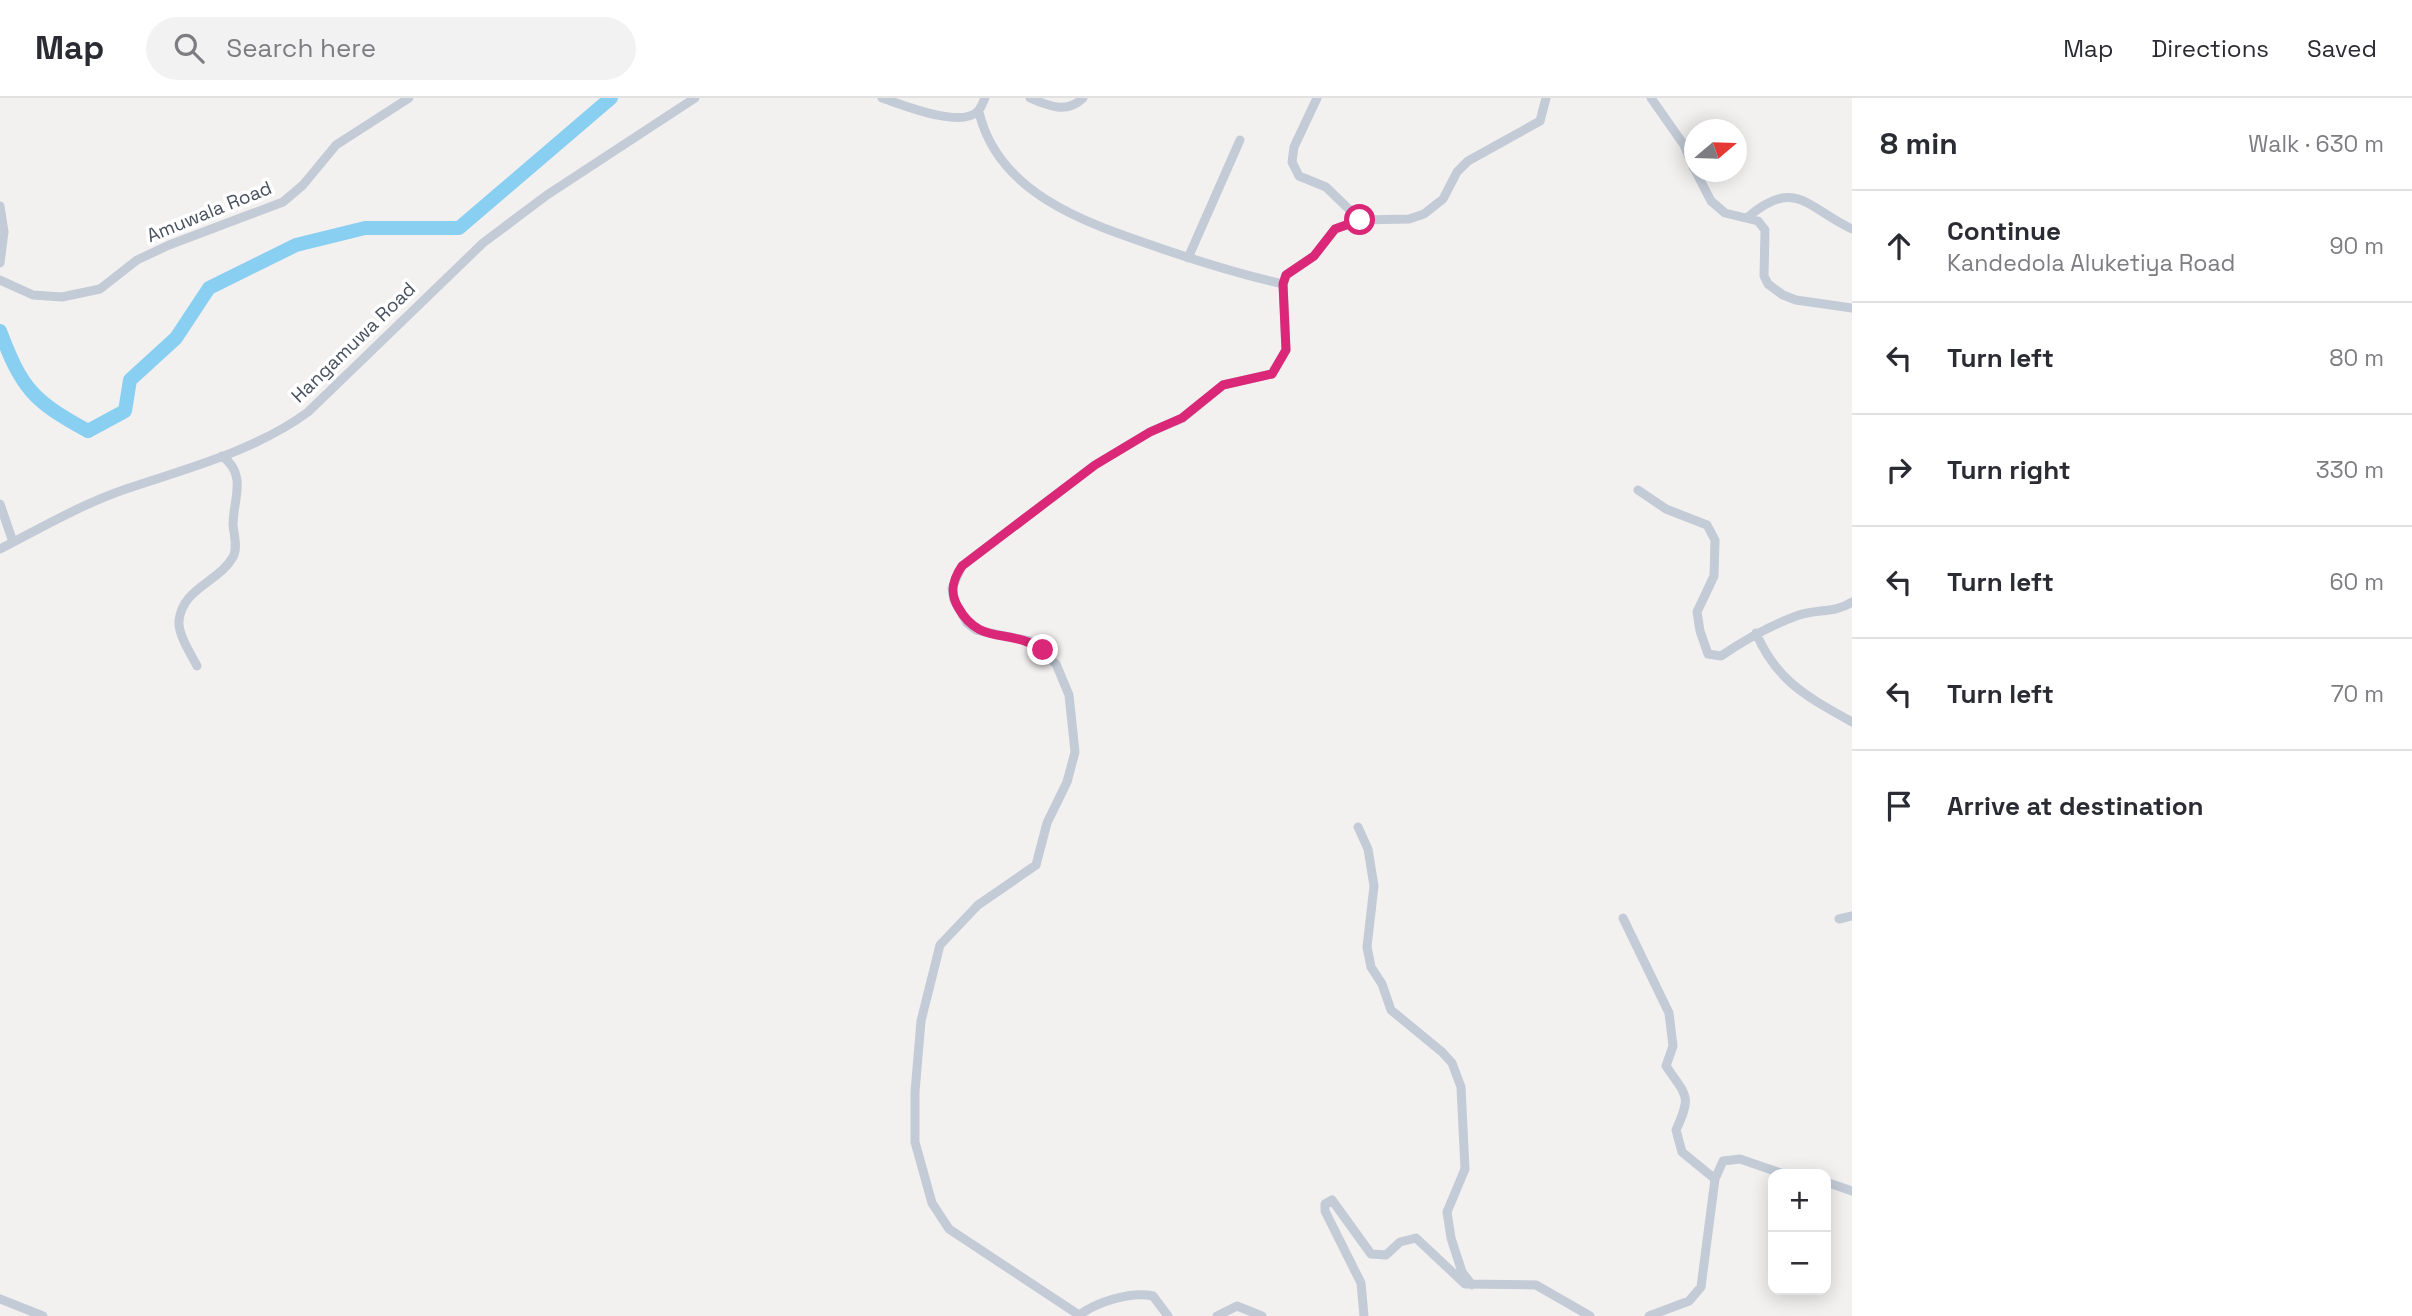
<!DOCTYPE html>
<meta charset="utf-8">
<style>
body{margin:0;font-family:"Space Grotesk",sans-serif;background:#f2f2f3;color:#2b2b33}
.controls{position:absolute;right:21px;bottom:21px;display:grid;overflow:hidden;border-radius:14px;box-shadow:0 4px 18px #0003}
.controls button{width:63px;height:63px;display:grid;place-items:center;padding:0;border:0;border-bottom:2px solid #e1e1e2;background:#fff;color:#2b2b33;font:35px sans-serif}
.compass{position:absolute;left:1684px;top:21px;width:63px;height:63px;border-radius:50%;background:#fff;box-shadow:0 4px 18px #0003;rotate:71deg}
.stop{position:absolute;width:21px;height:21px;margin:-16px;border:5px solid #db2777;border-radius:50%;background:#fff}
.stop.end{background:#db2777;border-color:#fff;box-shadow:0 2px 7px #0008}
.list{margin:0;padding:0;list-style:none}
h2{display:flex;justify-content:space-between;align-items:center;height:91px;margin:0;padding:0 28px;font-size:30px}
h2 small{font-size:23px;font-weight:400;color:#7c7c81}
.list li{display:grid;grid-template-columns:46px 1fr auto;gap:21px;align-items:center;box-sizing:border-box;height:112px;padding:0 28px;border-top:2px solid #e1e1e2}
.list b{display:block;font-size:26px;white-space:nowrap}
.list p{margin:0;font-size:23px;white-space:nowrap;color:#7c7c81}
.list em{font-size:23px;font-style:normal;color:#7c7c81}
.icon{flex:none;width:38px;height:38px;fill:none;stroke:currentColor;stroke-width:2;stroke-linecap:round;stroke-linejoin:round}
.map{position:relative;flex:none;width:1852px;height:1218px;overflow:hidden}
header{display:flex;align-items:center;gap:42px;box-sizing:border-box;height:98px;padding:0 35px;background:#fff;border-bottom:2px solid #e1e1e2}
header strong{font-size:33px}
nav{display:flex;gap:38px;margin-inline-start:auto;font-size:24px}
.search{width:490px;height:63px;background:#f2f2f3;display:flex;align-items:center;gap:18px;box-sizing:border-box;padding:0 24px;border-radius:38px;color:#7c7c81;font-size:26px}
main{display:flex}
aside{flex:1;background:#fff}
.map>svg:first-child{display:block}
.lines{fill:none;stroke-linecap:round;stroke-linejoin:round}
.river{stroke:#89cff1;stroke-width:14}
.minor{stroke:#c3cbd6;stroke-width:9}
.route{stroke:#db2777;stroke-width:9}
.labels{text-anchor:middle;stroke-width:7;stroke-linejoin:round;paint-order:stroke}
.street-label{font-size:19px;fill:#47515f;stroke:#fff}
</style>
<header>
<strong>Map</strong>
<div class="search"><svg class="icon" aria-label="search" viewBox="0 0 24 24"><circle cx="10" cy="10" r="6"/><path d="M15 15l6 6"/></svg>Search here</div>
<nav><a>Map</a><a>Directions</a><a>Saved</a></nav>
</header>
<main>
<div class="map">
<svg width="1852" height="1218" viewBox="0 0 1852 1218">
<rect width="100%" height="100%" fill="#f3f0f0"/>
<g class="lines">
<!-- river -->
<path class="river" d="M0 233C22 291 33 303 88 333L125 313 130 282 176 240 209 190 296 147 365 130H459L611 0"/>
<!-- minor -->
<path class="minor" d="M882 0C903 7 959 30 977 14 981 11 983 4 985 0
M1030 0C1048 8 1067 16 1083 0
M1317 0 1294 49 1292 64 1299 78 1326 89 1360 122
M1651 0 1684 47 1694 71
M979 14C998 95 1084 124 1154 148 1197 163 1239 176 1283 186
M1696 74 1711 103 1725 115 1758 123 1765 132 1764 178 1768 186 1783 197 1796 202 1852 210
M0 108 4 134 0 165
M1747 120C1795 78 1807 110 1852 131
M1188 160 1240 42
M0 182 33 197 62 199 100 191 137 162 169 147 283 104 303 87 336 47 409 0
M1638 392 1666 411 1707 427 1715 442 1714 478 1697 514 1700 533 1708 556 1721 558C1746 541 1771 527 1799 517 1817 511 1836 515 1852 504
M0 406 13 444
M0 451C41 430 82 406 126 391 188 370 255 353 308 314L483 145 547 97 695 0
M1756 535C1777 584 1808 599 1852 624
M197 568C191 556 178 537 179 523 182 490 219 484 233 459 238 450 234 437 233 427 233 401 248 377 222 358
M1358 729 1368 751 1374 788 1367 849 1371 869 1382 886 1391 912 1442 954 1452 965 1461 989 1465 1071 1447 1114 1451 1140 1462 1174 1472 1187
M1623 820 1669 915 1673 948 1666 968C1687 999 1692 997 1676 1032L1682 1054 1715 1081
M1839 821 1852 818
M1826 1084 1852 1093
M0 1201 43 1218
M1079 1217 949 1131 932 1105 915 1044V994L921 923 940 847 978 807 1036 767 1047 725 1067 684 1075 654 1069 597 1056 566 1030 543 976 532 967 525 954 502 952 490 962 468 1095 367 1150 334 1183 320 1223 287 1272 276 1286 252 1283 186 1286 177 1314 158 1335 131 1360 122 1409 121 1424 116 1443 101 1457 74 1468 63 1540 23 1546 0
M1078 1218C1096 1204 1131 1193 1153 1198L1168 1218
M1217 1218 1237 1208 1262 1218
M1364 1218 1361 1185 1325 1113V1106L1332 1102 1371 1156 1386 1157 1400 1144 1416 1140 1465 1186 1536 1187 1590 1218
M1649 1218 1689 1203 1701 1189 1715 1081 1723 1063 1740 1061 1784 1076"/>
</g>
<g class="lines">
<!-- route -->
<path class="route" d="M1043 552C1010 529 980 549 958 509 949 494 953 481 962 468L1095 367 1150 334 1182 320 1223 287 1272 276 1286 252 1283 186 1286 177 1314 158 1335 131 1360 122"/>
</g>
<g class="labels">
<!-- street labels -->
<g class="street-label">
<text transform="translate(209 113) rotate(-22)" y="7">Amuwala Road</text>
<text transform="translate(353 244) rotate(-44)" y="7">Hangamuwa Road</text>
</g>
</g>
</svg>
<div class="controls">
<button>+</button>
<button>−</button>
</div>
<svg class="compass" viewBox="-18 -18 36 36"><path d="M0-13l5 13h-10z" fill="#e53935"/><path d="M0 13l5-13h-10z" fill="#7c7c81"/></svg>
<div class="stop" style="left:1360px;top:122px"></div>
<div class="stop end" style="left:1043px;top:552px"></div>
</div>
<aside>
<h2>8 min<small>Walk · 630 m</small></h2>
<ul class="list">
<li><svg class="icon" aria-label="ahead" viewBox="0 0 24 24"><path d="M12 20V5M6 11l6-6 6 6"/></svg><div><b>Continue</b><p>Kandedola Aluketiya Road</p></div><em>90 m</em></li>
<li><svg class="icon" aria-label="left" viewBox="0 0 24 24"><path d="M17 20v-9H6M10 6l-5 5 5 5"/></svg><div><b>Turn left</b></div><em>80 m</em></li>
<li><svg class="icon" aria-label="right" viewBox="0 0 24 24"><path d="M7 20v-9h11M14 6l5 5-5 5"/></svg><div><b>Turn right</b></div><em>330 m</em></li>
<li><svg class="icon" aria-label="left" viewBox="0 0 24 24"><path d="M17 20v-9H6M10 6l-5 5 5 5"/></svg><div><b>Turn left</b></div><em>60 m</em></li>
<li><svg class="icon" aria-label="left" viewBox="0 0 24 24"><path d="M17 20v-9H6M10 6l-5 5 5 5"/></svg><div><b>Turn left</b></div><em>70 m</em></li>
<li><svg class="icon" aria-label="arrive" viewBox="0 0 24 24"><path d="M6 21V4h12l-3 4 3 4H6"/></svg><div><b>Arrive at destination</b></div></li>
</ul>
</aside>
</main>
